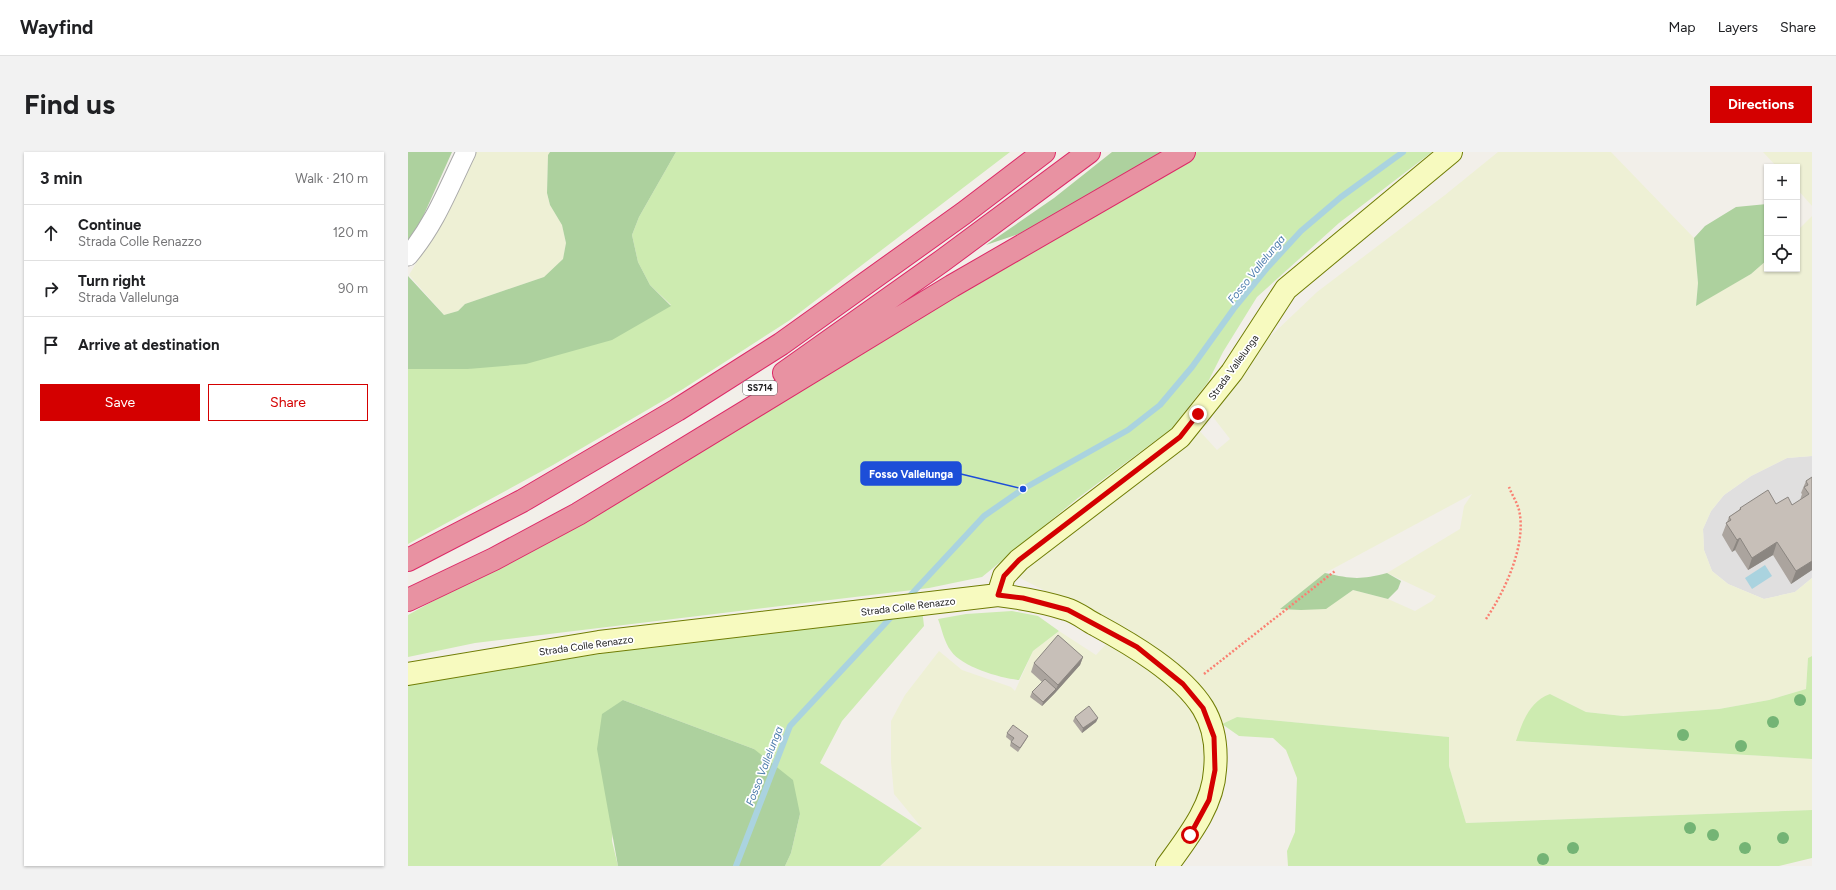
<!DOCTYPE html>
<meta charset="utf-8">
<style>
body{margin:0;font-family:Figtree,sans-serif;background:#f2f2f2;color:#202124}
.controls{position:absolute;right:12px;top:12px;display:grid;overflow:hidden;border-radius:0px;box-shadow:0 1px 3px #0004}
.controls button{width:36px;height:36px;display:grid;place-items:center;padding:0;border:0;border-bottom:1px solid #e0e0e0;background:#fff;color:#202124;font:20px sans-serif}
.stop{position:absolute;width:12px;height:12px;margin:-9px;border:3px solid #d40000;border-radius:50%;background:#fff}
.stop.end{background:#d40000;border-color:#fff;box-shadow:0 1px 4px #0008}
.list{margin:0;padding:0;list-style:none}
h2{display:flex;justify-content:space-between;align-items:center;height:52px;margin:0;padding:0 16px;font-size:17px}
h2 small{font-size:13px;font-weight:400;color:#757577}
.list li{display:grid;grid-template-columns:26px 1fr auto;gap:12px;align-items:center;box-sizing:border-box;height:56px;padding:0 16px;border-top:1px solid #e0e0e0}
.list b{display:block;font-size:15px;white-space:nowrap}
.list p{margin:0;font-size:13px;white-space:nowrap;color:#757577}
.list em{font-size:13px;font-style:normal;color:#757577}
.actions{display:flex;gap:8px;padding:12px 16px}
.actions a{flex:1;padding:9px 0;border:1px solid #d40000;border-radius:0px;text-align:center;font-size:14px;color:#d40000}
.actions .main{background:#d40000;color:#fff}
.icon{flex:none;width:22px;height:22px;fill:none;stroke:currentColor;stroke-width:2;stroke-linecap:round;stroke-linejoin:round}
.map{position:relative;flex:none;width:1404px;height:714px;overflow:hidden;border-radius:0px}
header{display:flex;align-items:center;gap:24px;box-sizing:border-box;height:56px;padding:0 20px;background:#fff;border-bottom:1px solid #e0e0e0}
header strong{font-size:19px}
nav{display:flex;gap:22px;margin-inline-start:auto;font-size:14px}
.intro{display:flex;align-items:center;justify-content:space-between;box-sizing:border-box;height:96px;padding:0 24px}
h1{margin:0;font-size:28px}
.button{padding:10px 18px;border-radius:0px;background:#d40000;color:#fff;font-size:14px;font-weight:700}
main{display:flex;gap:24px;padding:0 24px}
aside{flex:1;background:#fff;border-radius:0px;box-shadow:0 1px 3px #0004}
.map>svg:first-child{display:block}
.residential{fill:#e0dfdf}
.farmland{fill:#eef0d5;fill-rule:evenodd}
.grass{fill:#cdebb0}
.forest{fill:#add19e}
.water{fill:#aad3df}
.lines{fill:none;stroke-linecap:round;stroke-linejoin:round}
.stream{stroke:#aad3df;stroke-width:6}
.street-casing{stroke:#a9a9a9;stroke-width:21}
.secondary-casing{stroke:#707d05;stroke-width:24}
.highway-casing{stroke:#dc2a67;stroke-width:24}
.path{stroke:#fa8072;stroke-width:2.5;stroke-dasharray:2 2;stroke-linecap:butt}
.street{stroke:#fff;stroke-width:19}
.secondary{stroke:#f7fabf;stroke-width:22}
.highway{stroke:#e892a2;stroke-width:22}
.tree{fill:#74b475}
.wall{fill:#aba49e}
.shaded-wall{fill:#8b8681}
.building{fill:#c7bfb8;stroke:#8b8681}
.route{stroke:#d40000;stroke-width:5}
.labels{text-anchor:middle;stroke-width:3.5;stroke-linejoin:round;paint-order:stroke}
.shield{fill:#fff;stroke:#646464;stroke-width:1}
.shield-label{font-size:9px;font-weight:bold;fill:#222}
.street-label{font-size:10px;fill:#222;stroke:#fff}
.water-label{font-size:11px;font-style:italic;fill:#4a7aab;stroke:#fff}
.leader{fill:none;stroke:#1d4ed8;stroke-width:1.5}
.callout-dot{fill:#1d4ed8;stroke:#fff;stroke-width:1.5}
.callout{fill:#1d4ed8;stroke:#1d4ed8;stroke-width:1.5}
.callout-label{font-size:11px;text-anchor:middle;font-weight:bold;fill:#fff}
</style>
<header>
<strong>Wayfind</strong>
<nav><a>Map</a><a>Layers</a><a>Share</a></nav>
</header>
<div class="intro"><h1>Find us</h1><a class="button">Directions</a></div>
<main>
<aside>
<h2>3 min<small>Walk · 210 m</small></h2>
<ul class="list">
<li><svg class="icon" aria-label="ahead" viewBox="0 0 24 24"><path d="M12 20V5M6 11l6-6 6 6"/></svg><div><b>Continue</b><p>Strada Colle Renazzo</p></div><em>120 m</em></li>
<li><svg class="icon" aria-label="right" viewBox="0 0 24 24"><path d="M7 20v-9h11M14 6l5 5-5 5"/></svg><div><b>Turn right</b><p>Strada Vallelunga</p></div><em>90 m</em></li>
<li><svg class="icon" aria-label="arrive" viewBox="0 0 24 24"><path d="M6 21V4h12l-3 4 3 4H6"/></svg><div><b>Arrive at destination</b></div></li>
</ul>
<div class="actions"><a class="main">Save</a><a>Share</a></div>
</aside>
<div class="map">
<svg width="1404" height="714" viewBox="0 0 1404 714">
<rect width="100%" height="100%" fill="#f2efe9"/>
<!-- residential -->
<path class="residential" d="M1404 304V426L1387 440 1356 447 1320 432 1304 419 1296 398 1295 377 1303 359 1316 343 1343 324 1379 306Z"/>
<!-- farmland -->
<path class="farmland" d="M67 0H142L140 3 139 41 142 53 154 73 158 91 155 107 136 125 57 152 50 159 36 163 1 123 37 63Z
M1090 0H1203L1286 86 1290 131 1288 153 1343 122 1359 108V117H1389V79L1404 64V304L1379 306 1343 324 1316 343 1303 359 1295 377 1296 398 1304 419 1320 432 1356 447 1387 440 1404 426V504L1400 506 1398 537 1361 548 1311 557 1215 564 1178 560 1142 542 1109 589 1404 607V658L1058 671 1041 614V585L829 565 814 572 804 553 735 489 610 425 617 413 788 275 809 298 822 287 805 265 848 198 909 140 1037 43ZM1064 342 1056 354 1052 377 979 421 1028 444 1024 449 1007 459 980 447 945 438 918 456 917 421Z
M1355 0H1404V54L1389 37V15H1369Z
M651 479 688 503 700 490 735 512 780 548 803 595 795 636 778 669 749 714H472L514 676 486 642 483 610V569L497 543 531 499 554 518 603 535 607 539 625 499Z"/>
<!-- grass -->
<path class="grass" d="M268 0H602L382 168 275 237 145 313 0 392V217H60L263 153 242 133 230 110 224 83 231 65Z
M789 0H1024L931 71 849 145 815 200 800 230 763 277 670 346 574 425 521 436 67 491 0 505V463L174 366 683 58Z
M514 457 516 474 434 569 412 611 514 676 472 714H377L383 701 392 662 346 597 215 548 204 689 210 714H0V533L221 497Z
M604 459 630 464 651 479 625 499 611 528C592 526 554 515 543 499 536 490 534 477 530 467L558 462Z
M1404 504V607L1108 589C1115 569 1121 550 1142 542L1178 560 1215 564 1311 557 1361 548 1398 537 1400 506Z
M829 565 1041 585V614L1058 671 1404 658V706L1371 714H880L879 699 887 680 889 626 878 598 865 586 831 584 814 572Z"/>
<!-- forest -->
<path class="forest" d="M0 0H44L9 78 0 88Z
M142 0H268L231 65 224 83 230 110 242 133 263 154 204 188 118 212 60 217H0V124L36 163 50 159 57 152 136 125 155 107 158 91 154 73 142 53 139 41 140 3Z
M704 0H759L617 80 578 93 646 46Z
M1359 52V108L1343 122 1288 154 1290 131 1286 86 1297 74 1328 55Z
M917 421C944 427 952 428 979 421L993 429 990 437 980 447 945 438 918 457 893 458 872 457Z
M215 548 346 597 385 628 392 662 383 701 377 714H210L189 597 194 562Z"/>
<!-- water -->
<path class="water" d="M1357 413 1364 424 1344 437 1337 426Z"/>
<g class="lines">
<!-- stream -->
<path class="stream" d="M498 448 576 364 615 337 720 278 752 253 784 215 827 155 859 116 893 79 933 45 995 0
M328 714 382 574 487 461"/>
<defs>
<path id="street" d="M0 104C27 72 40 37 58 0"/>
<path id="secondary" d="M590 443 596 424 611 408 772 285 824 220 878 137 1043 0
M0 522 191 490 590 443C613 446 636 450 658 457 669 460 678 468 688 473 723 492 773 521 795 556 806 574 809 597 807 618 805 654 780 685 759 714"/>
<path id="highway" d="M376 221 534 109 681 0
M0 408 114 349 269 258 373 192 556 61 636 0
M0 448 86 407 170 362 544 134 776 0"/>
</defs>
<!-- street casing -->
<use href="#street" class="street-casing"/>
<!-- secondary casing -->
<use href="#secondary" class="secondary-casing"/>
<!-- highway casing -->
<use href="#highway" class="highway-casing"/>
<!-- path -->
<path class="path" d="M1078 467C1097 439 1119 392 1111 358 1109 350 1104 343 1101 335
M796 522 927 419"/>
<!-- street -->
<use href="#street" class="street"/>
<!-- secondary -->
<use href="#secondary" class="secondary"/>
<!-- highway -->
<use href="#highway" class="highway"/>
</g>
<!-- trees -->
<g class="tree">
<circle cx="1392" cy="548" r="6"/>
<circle cx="1365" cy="570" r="6"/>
<circle cx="1275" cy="583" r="6"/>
<circle cx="1333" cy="594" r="6"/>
<circle cx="1282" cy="676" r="6"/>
<circle cx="1305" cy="683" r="6"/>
<circle cx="1375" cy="686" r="6"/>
<circle cx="1165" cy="696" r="6"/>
<circle cx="1337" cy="696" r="6"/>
<circle cx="1135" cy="707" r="6"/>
</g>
<!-- wall -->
<path class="wall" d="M1404 325V418L1383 432 1365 403 1340 418 1327 398 1324 400 1314 383 1321 365 1331 358 1332 356 1368 352 1384 353 1392 348 1394 342 1393 341 1398 329Z
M675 505 672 513 647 541 634 554 622 545 624 540 634 530 623 520 626 511Z
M667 565 690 566 688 570 674 581 665 569Z
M599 581 620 584 618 588 610 600 602 594 603 589 598 585Z"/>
<!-- shaded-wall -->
<path class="shaded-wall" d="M1332 386 1327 398 1324 400 1329 388Z
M1369 390 1365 403 1340 418 1344 406Z
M1404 409V418L1383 432 1388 419Z
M675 505 672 513 647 541 634 554 635 550 648 537 650 533Z
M690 566 688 570 674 581 675 576Z"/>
<!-- building -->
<path class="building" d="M1404 325V409L1388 419 1369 390 1344 406 1332 386 1329 388 1318 371 1323 368 1321 365 1333 357 1332 356 1360 338 1368 352 1380 345 1384 353 1401 342 1396 335 1400 333 1398 329Z
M650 483 675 505 650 533 626 511Z
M637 527 648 537 635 550 624 540Z
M681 554 690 566 675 576 667 565Z
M605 573 620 584 612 596 603 590 606 586 599 581Z"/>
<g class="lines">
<!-- route -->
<path class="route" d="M782 683 801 648 807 618 806 585 795 556 775 532 729 495 660 458 615 446 590 443 596 424 611 408 772 285 790 262"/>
</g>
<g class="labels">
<!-- shield labels -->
<rect class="shield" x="335" y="229" width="34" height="14" rx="3"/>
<g class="shield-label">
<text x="352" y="239">SS714</text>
</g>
<!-- street labels -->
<g class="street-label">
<text transform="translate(825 215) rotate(-54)" y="4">Strada Vallelunga</text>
<text transform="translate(500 454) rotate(-7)" y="4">Strada Colle Renazzo</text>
<text transform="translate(178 493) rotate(-8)" y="4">Strada Colle Renazzo</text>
</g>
<!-- water labels -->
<g class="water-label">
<text transform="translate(848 117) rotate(-51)" y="4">Fosso Vallelunga</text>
<text transform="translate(356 614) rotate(-69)" y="4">Fosso Vallelunga</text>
</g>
</g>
<!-- callouts -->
<path class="leader" d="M615 337L553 322"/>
<circle class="callout-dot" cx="615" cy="337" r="4"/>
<rect class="callout" x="453" y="310" width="100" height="23" rx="4"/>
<g class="callout-label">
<text x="503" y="326">Fosso Vallelunga</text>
</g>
</svg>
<div class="controls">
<button>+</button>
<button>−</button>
<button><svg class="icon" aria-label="locate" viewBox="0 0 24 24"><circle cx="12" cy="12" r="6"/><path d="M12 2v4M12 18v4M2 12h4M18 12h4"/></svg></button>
</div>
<div class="stop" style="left:782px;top:683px"></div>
<div class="stop end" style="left:790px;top:262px"></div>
</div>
</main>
